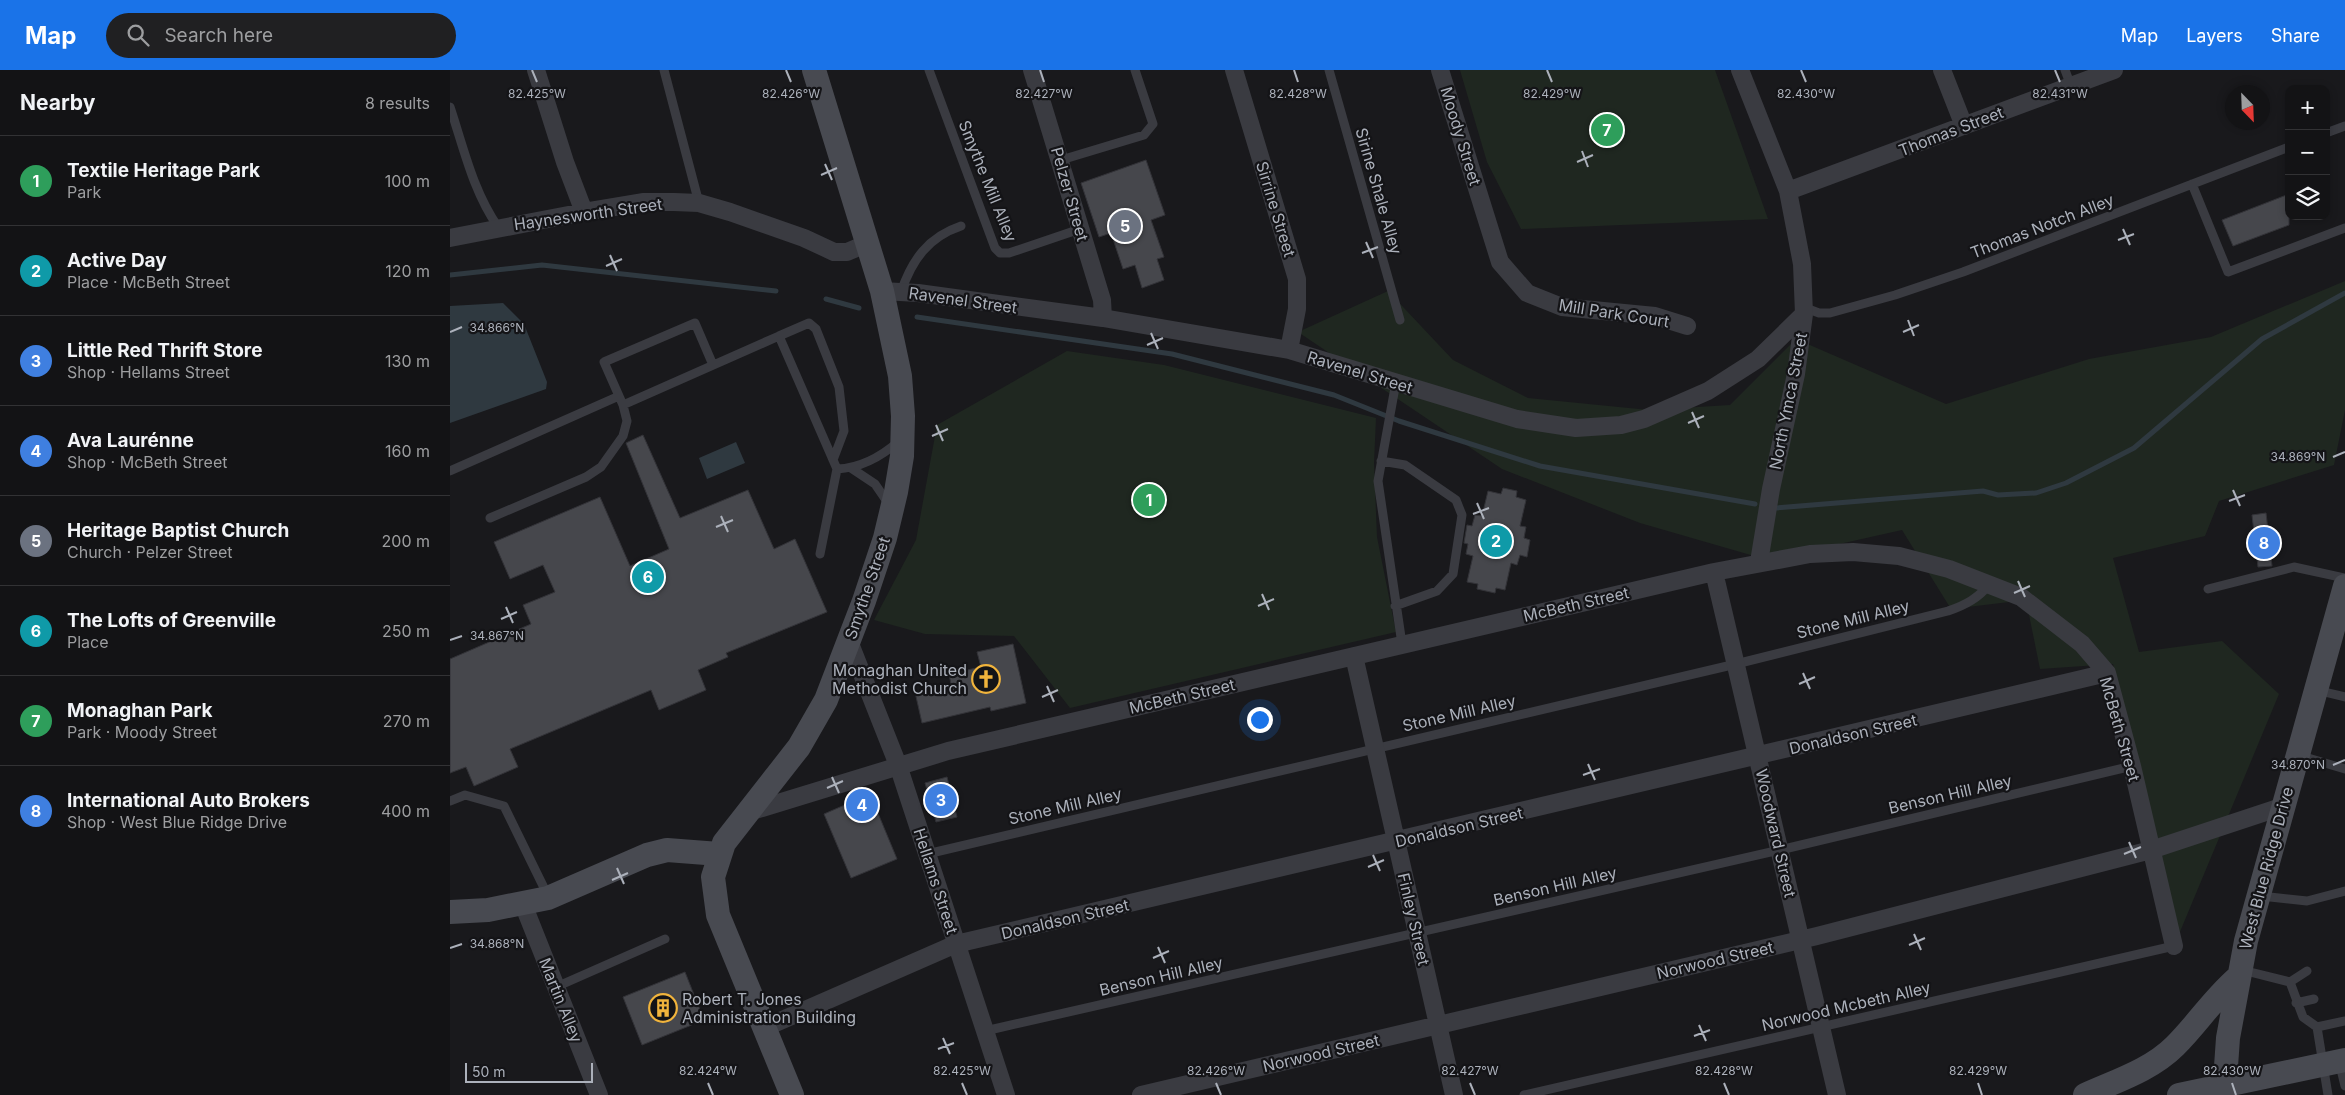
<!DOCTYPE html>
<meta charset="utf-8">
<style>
body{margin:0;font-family:Inter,sans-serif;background:#202022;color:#f1f3f6}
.controls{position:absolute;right:15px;top:15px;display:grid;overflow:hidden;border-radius:10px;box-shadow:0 2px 8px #0003}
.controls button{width:45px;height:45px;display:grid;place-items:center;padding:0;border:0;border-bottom:1px solid #323234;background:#131315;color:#f1f3f6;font:25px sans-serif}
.compass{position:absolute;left:1775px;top:15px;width:45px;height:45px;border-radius:50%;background:#131315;box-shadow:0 2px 8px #0003;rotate:157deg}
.scale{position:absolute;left:15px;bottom:12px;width:128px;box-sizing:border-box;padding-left:5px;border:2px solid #acb1bb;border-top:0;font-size:14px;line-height:18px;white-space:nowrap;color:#acb1bb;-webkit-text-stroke:4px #141417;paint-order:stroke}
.you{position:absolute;left:809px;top:649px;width:18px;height:18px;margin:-12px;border:4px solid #fff;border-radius:50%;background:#1a73e8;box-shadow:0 0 0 8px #1a73e833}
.badge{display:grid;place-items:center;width:32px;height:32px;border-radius:50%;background:#1a73e8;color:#fff;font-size:16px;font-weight:700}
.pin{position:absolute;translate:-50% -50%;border:2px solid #fff;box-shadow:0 1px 5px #0006}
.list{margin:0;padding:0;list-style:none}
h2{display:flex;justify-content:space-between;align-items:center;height:65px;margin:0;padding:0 20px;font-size:21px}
h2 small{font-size:16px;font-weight:400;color:#9d9ea0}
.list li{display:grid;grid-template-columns:32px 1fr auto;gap:15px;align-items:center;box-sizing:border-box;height:90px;padding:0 20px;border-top:1px solid #323234}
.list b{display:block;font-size:19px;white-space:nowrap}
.list p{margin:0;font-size:16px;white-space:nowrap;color:#9d9ea0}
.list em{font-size:16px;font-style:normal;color:#9d9ea0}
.icon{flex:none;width:28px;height:28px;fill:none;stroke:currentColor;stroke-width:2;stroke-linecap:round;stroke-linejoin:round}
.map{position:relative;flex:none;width:1895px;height:1025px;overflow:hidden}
header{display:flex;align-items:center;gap:30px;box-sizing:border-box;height:70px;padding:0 25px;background:#1a73e8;color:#fff}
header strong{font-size:24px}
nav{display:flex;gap:28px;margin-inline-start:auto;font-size:18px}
.search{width:350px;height:45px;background:#202022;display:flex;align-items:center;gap:12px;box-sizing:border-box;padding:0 18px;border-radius:28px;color:#9d9ea0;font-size:19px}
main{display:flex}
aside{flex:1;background:#131315}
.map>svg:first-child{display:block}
.green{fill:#1f2720}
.water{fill:#2f3940}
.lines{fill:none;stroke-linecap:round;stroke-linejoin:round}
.stream{stroke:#2f3940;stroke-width:5}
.building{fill:#46474c;stroke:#333338}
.lane{stroke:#3a3b41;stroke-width:9}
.street{stroke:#3a3b41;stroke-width:18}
.secondary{stroke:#484a51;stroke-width:24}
.ticks{fill:none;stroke:#acb1bb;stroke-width:2}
.labels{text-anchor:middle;stroke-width:4.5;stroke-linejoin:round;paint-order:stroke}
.street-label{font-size:16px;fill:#acb1bb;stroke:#141417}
.poi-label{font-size:16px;fill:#acb1bb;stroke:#141417;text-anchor:end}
.ticks-label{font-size:12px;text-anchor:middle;fill:#acb1bb;stroke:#141417;stroke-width:4.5;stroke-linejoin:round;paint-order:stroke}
</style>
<header>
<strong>Map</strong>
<div class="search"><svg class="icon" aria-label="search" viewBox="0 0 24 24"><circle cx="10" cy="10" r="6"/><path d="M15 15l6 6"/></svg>Search here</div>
<nav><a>Map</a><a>Layers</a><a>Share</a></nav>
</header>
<main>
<aside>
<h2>Nearby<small>8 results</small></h2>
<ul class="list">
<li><span class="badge" style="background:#2e9e5b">1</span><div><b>Textile Heritage Park</b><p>Park</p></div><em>100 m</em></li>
<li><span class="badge" style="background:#0f9aa8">2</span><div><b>Active Day</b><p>Place · McBeth Street</p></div><em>120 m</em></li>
<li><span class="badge" style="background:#3f7fe0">3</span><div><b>Little Red Thrift Store</b><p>Shop · Hellams Street</p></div><em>130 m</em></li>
<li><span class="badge" style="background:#3f7fe0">4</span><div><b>Ava Laurénne</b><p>Shop · McBeth Street</p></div><em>160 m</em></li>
<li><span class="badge" style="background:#6b7280">5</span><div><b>Heritage Baptist Church</b><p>Church · Pelzer Street</p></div><em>200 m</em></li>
<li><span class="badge" style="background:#0f9aa8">6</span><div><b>The Lofts of Greenville</b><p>Place</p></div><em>250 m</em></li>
<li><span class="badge" style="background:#2e9e5b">7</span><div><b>Monaghan Park</b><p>Park · Moody Street</p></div><em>270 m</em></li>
<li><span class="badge" style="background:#3f7fe0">8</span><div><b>International Auto Brokers</b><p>Shop · West Blue Ridge Drive</p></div><em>400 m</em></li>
</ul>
</aside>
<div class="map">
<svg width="1895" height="1025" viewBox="0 0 1895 1025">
<rect width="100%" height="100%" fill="#19191c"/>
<!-- green -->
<path class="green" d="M1010 0H1265L1318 149 1071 159 1037 92Z
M1895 211V340L1884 395 1769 431 1755 466 1663 488 1689 582 1772 571 1829 624 1727 869 1663 594 1590 599 1576 530 1501 539 1452 460 1318 490 1190 453 1052 399 848 262 938 221 1003 290 1078 328 1199 340 1280 335 1346 269 1496 334 1639 289 1761 267Z
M617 281 714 295 926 348 924 393 927 467 946 562 620 638 564 566 475 564 424 550 466 470 487 355Z"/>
<!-- water -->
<path class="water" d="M53 233 74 254 97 312 96 319 0 353V236Z
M286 372 295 393 257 409 249 388Z"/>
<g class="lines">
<!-- stream -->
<path class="stream" d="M0 205 92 195 326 221
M376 229 409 238
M467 247 722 284 884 325 949 351 1090 396 1305 434
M1326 438 1533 421 1548 425 1586 423 1616 413 1684 378 1812 269 1895 223"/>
</g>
<!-- building -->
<path class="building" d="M696 90 715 145 701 150 714 187 707 189 714 210 692 218 685 195 673 199 661 163 649 167 631 113Z
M1839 124V155L1783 176 1772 150Z
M193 365 230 448 298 420 324 479 345 469 377 542 276 583 278 587 248 600 256 620 209 640 201 620 60 679 68 697 24 716 16 697 0 703V589L81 554 73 535 105 522 93 495 60 509 44 472 150 427 180 496 219 479 176 373Z
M1053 418 1067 421 1066 427 1076 430 1070 456 1076 457 1074 468 1080 470 1077 487 1070 485 1067 495 1061 493 1055 520 1046 518 1045 523 1027 519 1028 514 1017 512 1023 486 1016 484 1018 474 1014 473 1017 455 1022 456 1025 445 1032 446 1038 421 1051 424Z
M1816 443 1822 496 1808 497 1802 445Z
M563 574 576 633 541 641 540 637 472 653 465 622 501 614 499 604 531 597 527 582Z
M497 707 507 747 486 752 475 713Z
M420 724 447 789 401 808 374 744Z
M235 902 254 950 192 975 173 927Z"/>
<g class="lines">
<!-- lane -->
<path class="lane" d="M214 0 249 133
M479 0 545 178 550 183H559L630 159
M879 0 950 250
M1615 0 1621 16
M0 37C14 79 23 121 48 157
M1876 63 1895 56
M611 90 694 65 703 54 685 0
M1742 114 1778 202 1895 158
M451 222C462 190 478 167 511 156
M1353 237 1369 243H1380L1445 225 1513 202 1839 77
M329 266 359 253 366 259 389 317 394 361 383 390
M946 312 928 411 952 574
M169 326 154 292 245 253 263 295
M931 391 955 395 1006 430 1012 445 1003 504 987 521 945 536
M401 398 425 414 438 433
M387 399C410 398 432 386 449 371
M0 401 169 326 173 335 329 266 387 399 370 484
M40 448 136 407 151 397 173 366 177 351 173 335
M1758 519 1844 497 1895 508
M1866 620 1895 627
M1848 685 1895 699
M0 731 15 725 54 736 98 826
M477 784 1286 594 1498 541C1516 535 1528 528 1540 514
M1811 826 1857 831 1895 821
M1792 900 1840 912 1857 901
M1840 912 1853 947 1867 957 1895 951
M106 917 215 869
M1846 933 1864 929
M1867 957 1878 1025
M535 961 1330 780 1682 696
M1889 991 1895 1016
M1074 1025 1724 876"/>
<!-- street -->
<path class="street" d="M86 0 115 92 134 142
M582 0 652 230 653 248
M784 0 847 209V239L839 280
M990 0 1050 192 1077 223 1112 237 1205 246 1237 256
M1290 0 1338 121 1352 194 1354 244 1346 304 1321 419 1309 492
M1492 0 1514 56
M1338 121 1664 0
M0 168 134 142 194 132H224L249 133 280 142 354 168 384 182H397L416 174
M432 221 468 223 653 248 839 280 1067 349 1126 358 1171 355 1194 349 1258 321 1308 289 1354 244
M1264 502 1387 1025
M399 571 448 695 556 1025
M904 586 1004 1025
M299 742 498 681 1264 502 1360 484 1403 482 1449 486 1499 499 1571 527 1632 574 1657 603 1682 696 1724 876
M73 834 149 1025
M314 958 506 874 1657 603
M691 1025 1367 866 1701 780 1834 736"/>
<!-- secondary -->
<path class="secondary" d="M0 842 38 840 98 828 197 785 217 780 269 784
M342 1025 268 845 263 807 274 773 349 677 376 630 414 531 435 468 446 422 452 386 453 346 450 306 432 221 364 0
M1635 1025C1666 1011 1701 1000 1725 976 1748 953 1762 930 1787 908
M1729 1025 1895 990
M1774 1025 1778 968 1796 871 1895 516"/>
</g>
<!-- ticks -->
<path class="ticks" d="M82 0 87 12M336 0 341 12M590 0 594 12M844 0 848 12M1097 0 1102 12M1351 0 1356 12M1605 0 1610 12M1132 81 1138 97M1127 92 1143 85M375 94 382 110M371 105 387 98M1673 159 1680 175M1668 170 1684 164M916 172 923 188M912 183 928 177M160 185 167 201M156 196 172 189M1458 250 1464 266M0 262 12 257M1453 262 1469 255M701 263 708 279M697 275 713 268M1242 342 1249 358M1238 353 1254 346M486 355 493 371M482 366 498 359M1883 387 1895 382M1783 420 1790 436M1779 431 1795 425M1027 433 1034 449M1023 444 1039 438M271 446 278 462M266 457 283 450M1568 511 1575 527M1564 523 1580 516M812 524 819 540M808 536 824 529M56 537 63 553M51 549 67 542M0 570 12 566M1353 603 1360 619M1349 614 1365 607M597 616 604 632M592 627 608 620M1138 694 1145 710M1883 695 1895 690M1133 705 1150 699M382 707 389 723M377 718 393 711M1679 772 1686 788M1674 784 1691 777M923 785 930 801M918 797 934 790M167 798 174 814M162 810 178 803M1464 864 1471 880M1459 875 1475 868M708 877 715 893M0 878 12 874M703 888 719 881M1249 955 1256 971M1244 966 1260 960M493 968 500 984M488 979 504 973M258 1013 263 1025M512 1013 517 1025M766 1013 771 1025M1020 1013 1025 1025M1274 1013 1279 1025M1528 1013 1532 1025M1782 1013 1786 1025"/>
<!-- icons -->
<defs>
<symbol id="church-ring" viewBox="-11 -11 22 22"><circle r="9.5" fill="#141417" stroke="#f1b43c" stroke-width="1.5"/><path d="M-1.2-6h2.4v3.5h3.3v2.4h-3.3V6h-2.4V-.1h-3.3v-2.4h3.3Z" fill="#f1b43c"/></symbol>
<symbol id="building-ring" viewBox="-11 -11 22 22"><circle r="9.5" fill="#141417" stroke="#f1b43c" stroke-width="1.5"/><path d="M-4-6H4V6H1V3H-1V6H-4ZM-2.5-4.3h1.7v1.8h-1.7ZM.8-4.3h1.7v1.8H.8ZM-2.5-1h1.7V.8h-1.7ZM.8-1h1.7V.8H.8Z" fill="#f1b43c"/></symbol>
</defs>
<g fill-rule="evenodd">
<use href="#church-ring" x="520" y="593" width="32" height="32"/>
<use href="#building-ring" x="197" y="922" width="32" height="32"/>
</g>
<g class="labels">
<!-- street labels -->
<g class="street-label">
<text transform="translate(1501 61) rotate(-21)" y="6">Thomas Street</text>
<text transform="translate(1011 66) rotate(73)" y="6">Moody Street</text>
<text transform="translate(538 111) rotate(68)" y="6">Smythe Mill Alley</text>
<text transform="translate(929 121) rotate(74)" y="6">Sirine Shale Alley</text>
<text transform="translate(620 124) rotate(74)" y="6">Pelzer Street</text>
<text transform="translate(826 139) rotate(73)" y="6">Sirrine Street</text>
<text transform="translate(138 144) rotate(-8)" y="6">Haynesworth Street</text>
<text transform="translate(1592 156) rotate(-21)" y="6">Thomas Notch Alley</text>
<text transform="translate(513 230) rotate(8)" y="6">Ravenel Street</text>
<text transform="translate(1164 243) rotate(9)" y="6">Mill Park Court</text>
<text transform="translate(910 302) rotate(17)" y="6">Ravenel Street</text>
<text transform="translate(1338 331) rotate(-79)" y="6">North Ymca Street</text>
<text transform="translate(417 518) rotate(-71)" y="6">Smythe Street</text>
<text transform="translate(1126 534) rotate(-13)" y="6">McBeth Street</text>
<text transform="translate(1403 549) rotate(-14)" y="6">Stone Mill Alley</text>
<text transform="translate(732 626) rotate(-13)" y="6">McBeth Street</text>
<text transform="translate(1009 643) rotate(-13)" y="6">Stone Mill Alley</text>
<text transform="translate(1670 659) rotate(74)" y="6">McBeth Street</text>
<text transform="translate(1403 664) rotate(-13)" y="6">Donaldson Street</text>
<text transform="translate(1500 724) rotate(-13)" y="6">Benson Hill Alley</text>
<text transform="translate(615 736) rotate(-13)" y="6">Stone Mill Alley</text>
<text transform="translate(1009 757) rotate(-13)" y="6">Donaldson Street</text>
<text transform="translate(1326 763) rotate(77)" y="6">Woodward Street</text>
<text transform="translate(1816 798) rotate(-75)" y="6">West Blue Ridge Drive</text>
<text transform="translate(486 811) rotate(72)" y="6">Hellams Street</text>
<text transform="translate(1105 816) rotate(-13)" y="6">Benson Hill Alley</text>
<text transform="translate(615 849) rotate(-13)" y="6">Donaldson Street</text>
<text transform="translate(964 849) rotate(77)" y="6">Finley Street</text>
<text transform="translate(1265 890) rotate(-13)" y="6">Norwood Street</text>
<text transform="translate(711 906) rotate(-13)" y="6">Benson Hill Alley</text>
<text transform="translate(111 930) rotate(68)" y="6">Martin Alley</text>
<text transform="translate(1396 936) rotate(-13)" y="6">Norwood Mcbeth Alley</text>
<text transform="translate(871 983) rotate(-13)" y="6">Norwood Street</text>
</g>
<!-- poi labels -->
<g class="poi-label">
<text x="517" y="606">Monaghan United<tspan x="517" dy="18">Methodist Church</tspan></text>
<text x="232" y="935" text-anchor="start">Robert T. Jones<tspan x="232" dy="18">Administration Building</tspan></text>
</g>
</g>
<g class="ticks-label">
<text x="87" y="28">82.425°W</text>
<text x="341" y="28">82.426°W</text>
<text x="594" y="28">82.427°W</text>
<text x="848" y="28">82.428°W</text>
<text x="1102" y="28">82.429°W</text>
<text x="1356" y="28">82.430°W</text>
<text x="1610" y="28">82.431°W</text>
<text x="47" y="262">34.866°N</text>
<text x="1848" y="391">34.869°N</text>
<text x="47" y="570">34.867°N</text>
<text x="1848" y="699">34.870°N</text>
<text x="47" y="878">34.868°N</text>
<text x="258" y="1005">82.424°W</text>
<text x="512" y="1005">82.425°W</text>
<text x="766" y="1005">82.426°W</text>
<text x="1020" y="1005">82.427°W</text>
<text x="1274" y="1005">82.428°W</text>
<text x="1528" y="1005">82.429°W</text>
<text x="1782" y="1005">82.430°W</text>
</g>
</svg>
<div class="controls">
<button>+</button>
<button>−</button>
<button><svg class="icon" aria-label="layers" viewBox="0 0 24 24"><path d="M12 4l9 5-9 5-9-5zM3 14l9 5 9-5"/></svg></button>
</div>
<svg class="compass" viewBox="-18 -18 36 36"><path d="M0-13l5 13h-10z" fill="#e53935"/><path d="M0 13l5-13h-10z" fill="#9d9ea0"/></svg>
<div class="scale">50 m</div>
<div class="you"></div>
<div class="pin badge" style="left:699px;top:430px;background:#2e9e5b">1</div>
<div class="pin badge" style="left:1046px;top:471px;background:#0f9aa8">2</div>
<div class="pin badge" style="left:491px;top:730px;background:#3f7fe0">3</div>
<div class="pin badge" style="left:412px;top:735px;background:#3f7fe0">4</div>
<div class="pin badge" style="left:675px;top:156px;background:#6b7280">5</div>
<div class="pin badge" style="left:198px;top:507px;background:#0f9aa8">6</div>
<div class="pin badge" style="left:1157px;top:60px;background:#2e9e5b">7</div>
<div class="pin badge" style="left:1814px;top:473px;background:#3f7fe0">8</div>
</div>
</main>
